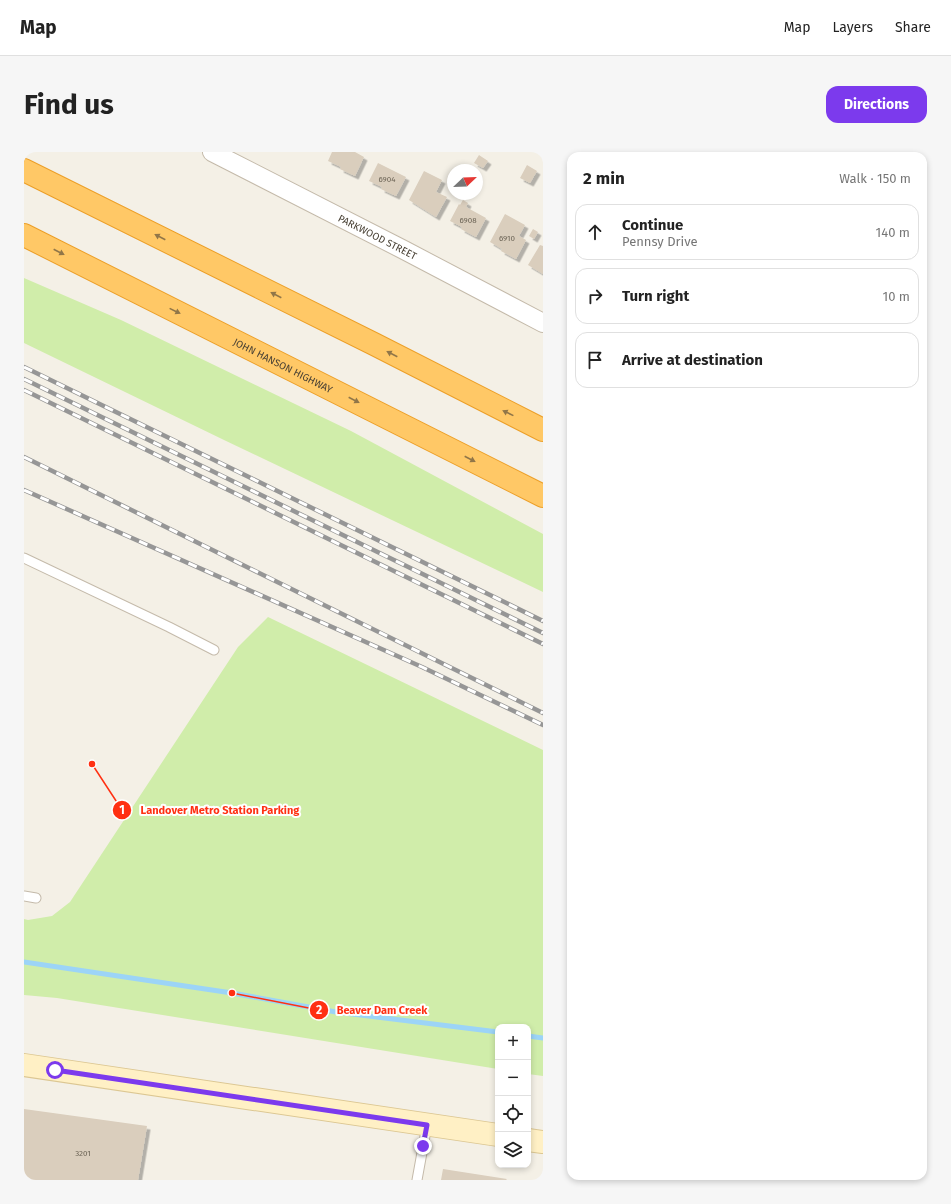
<!DOCTYPE html>
<meta charset="utf-8">
<style>
body{margin:0;font-family:"Fira Sans",sans-serif;background:#f6f6f6;color:#222}
.controls{position:absolute;right:12px;bottom:12px;display:grid;overflow:hidden;border-radius:8px;box-shadow:0 2px 6px #0003}
.controls button{width:36px;height:36px;display:grid;place-items:center;padding:0;border:0;border-bottom:1px solid #e0e0e0;background:#fff;color:#222;font:20px sans-serif}
.compass{position:absolute;left:423px;top:12px;width:36px;height:36px;border-radius:50%;background:#fff;box-shadow:0 2px 6px #0003;rotate:67deg}
.stop{position:absolute;width:12px;height:12px;margin:-9px;border:3px solid #7c3aed;border-radius:50%;background:#fff}
.stop.end{background:#7c3aed;border-color:#fff;box-shadow:0 1px 4px #0008}
.list{margin:0;padding:0;list-style:none}
h2{display:flex;justify-content:space-between;align-items:center;height:52px;margin:0;padding:0 16px;font-size:17px}
h2 small{font-size:13px;font-weight:400;color:#767676}
.list li{display:grid;grid-template-columns:26px 1fr auto;gap:12px;align-items:center;box-sizing:border-box;height:56px;margin:0 8px 8px;padding:0 8px;border:1px solid #e0e0e0;border-radius:12px}
.list b{display:block;font-size:15px;white-space:nowrap}
.list p{margin:0;font-size:13px;white-space:nowrap;color:#767676}
.list em{font-size:13px;font-style:normal;color:#767676}
.icon{flex:none;width:22px;height:22px;fill:none;stroke:currentColor;stroke-width:2;stroke-linecap:round;stroke-linejoin:round}
.map{position:relative;flex:none;width:519px;height:1028px;overflow:hidden;border-radius:12px}
header{display:flex;align-items:center;gap:24px;box-sizing:border-box;height:56px;padding:0 20px;background:#fff;border-bottom:1px solid #e0e0e0}
header strong{font-size:19px}
nav{display:flex;gap:22px;margin-inline-start:auto;font-size:14px}
.intro{display:flex;align-items:center;justify-content:space-between;box-sizing:border-box;height:96px;padding:0 24px}
h1{margin:0;font-size:28px}
.button{padding:10px 18px;border-radius:12px;background:#7c3aed;color:#fff;font-size:14px;font-weight:700}
main{display:flex;gap:24px;padding:0 24px}
aside{flex:1;background:#fff;border-radius:12px;box-shadow:0 2px 6px #0003}
.map>svg:first-child{display:block}
.green{fill:#d0edaa}
.lines{fill:none;stroke-linecap:round;stroke-linejoin:round}
.stream{stroke:#9cd4f7;stroke-width:5}
.building{fill:#dacebd;filter:url(#shadow)}
.service-casing{stroke:#c4baaa;stroke-width:11}
.minor-casing{stroke:#c4baaa;stroke-width:20}
.secondary-casing{stroke:#dcc793;stroke-width:24}
.motorway-casing{stroke:#ec9f28;stroke-width:24}
.service{stroke:#fff;stroke-width:9}
.minor{stroke:#fff;stroke-width:18}
.secondary{stroke:#fff0c5;stroke-width:22}
.motorway{stroke:#ffc866;stroke-width:22}
.rail-casing{stroke:#969696;stroke-width:4.5}
.rail{stroke:#fff;stroke-width:3;stroke-dasharray:9;stroke-linecap:butt}
.oneway{fill:#917648}
.route{stroke:#7c3aed;stroke-width:5}
.labels{text-anchor:middle;stroke-width:4;stroke-linejoin:round;paint-order:stroke}
.number-label{font-size:8px;fill:#6c6456}
.street-label{font-size:10px;fill:#484034;stroke:#fff}
.leader{fill:none;stroke:#ff3012;stroke-width:1.5}
.callout-dot{fill:#ff3012;stroke:#fff;stroke-width:1.5}
.mark-label{font-size:12px;text-anchor:middle;font-weight:bold;fill:#fff}
.callout-label{font-size:11px;text-anchor:middle;font-weight:bold;fill:#ff3012;stroke:#fff;stroke-width:4;stroke-linejoin:round;paint-order:stroke}
</style>
<header>
<strong>Map</strong>
<nav><a>Map</a><a>Layers</a><a>Share</a></nav>
</header>
<div class="intro"><h1>Find us</h1><a class="button">Directions</a></div>
<main>
<div class="map">
<svg width="519" height="1028" viewBox="0 0 519 1028">
<defs>
<filter id="shadow"><feDropShadow dx="3.5" dy="3.5" stdDeviation="0" flood-color="#0004"/></filter>
</defs>
<rect width="100%" height="100%" fill="#f4f0e6"/>
<!-- green -->
<path class="green" d="M0 126 97 168 327 279 519 382V440L200 288 0 191Z
M244 465 519 598V924L504 922V875H474V917L33 846 0 843V767L4 768 28 764 46 750 214 495Z"/>
<g class="lines">
<!-- stream -->
<path class="stream" d="M0 810 208 841 312 860 474 880
M504 884 519 886"/>
</g>
<!-- building -->
<path class="building" d="M308 0H331L340 5 331 24 316 17 317 15 304 9Z
M455 3 464 9 459 16 450 11Z
M354 11 382 25 372 44 357 37 358 35 345 29Z
M503 13 513 19 506 31 496 26Z
M400 19 418 28 412 40 423 45 412 65 385 48Z
M439 48 444 51 442 55 462 66 452 85 437 77 438 75 426 69 435 52 436 53Z
M481 62 501 73 495 84 502 88 492 107 477 99 478 97 466 90Z
M509 77 514 80 510 87 505 84Z
M516 93 519 94V122L504 113Z
M0 957 123 974 114 1028H0Z
M419 1017 483 1027 482 1028H417Z"/>
<g class="lines">
<defs>
<path id="service" d="M0 406 145 475 190 498
M0 744 12 746
M393 1028 403 973"/>
<g id="minor">
<path id="s1" d="M188 0 380 98 519 171"/>
</g>
<path id="secondary" d="M0 913 474 983
M504 988 519 990"/>
<g id="motorway">
<path d="M0 18 350 192 519 278"/>
<path id="s2" d="M0 83 519 344"/>
</g>
</defs>
<!-- service casing -->
<use href="#service" class="service-casing"/>
<!-- minor casing -->
<use href="#minor" class="minor-casing"/>
<!-- secondary casing -->
<use href="#secondary" class="secondary-casing"/>
<!-- motorway casing -->
<use href="#motorway" class="motorway-casing"/>
<!-- service -->
<use href="#service" class="service"/>
<!-- minor -->
<use href="#minor" class="minor"/>
<!-- secondary -->
<use href="#secondary" class="secondary"/>
<!-- motorway -->
<use href="#motorway" class="motorway"/>
<defs>
<path id="rail" d="M0 215 519 469
M0 227 519 481
M0 238 519 492
M0 305 519 561
M0 338 398 515 519 573"/>
</defs>
<!-- rail casing -->
<use href="#rail" class="rail-casing"/>
<!-- rail -->
<use href="#rail" class="rail"/>
</g>
<!-- one-way arrows -->
<defs><path id="oneway-solid" d="M-6-.8H1V-3.2L6.5 0L1 3.2V.8H-6Z"/></defs>
<g class="oneway">
<use href="#oneway-solid" transform="translate(136 85) rotate(-153)"/>
<use href="#oneway-solid" transform="translate(35 100) rotate(27)"/>
<use href="#oneway-solid" transform="translate(252 143) rotate(-153)"/>
<use href="#oneway-solid" transform="translate(151 159) rotate(26)"/>
<use href="#oneway-solid" transform="translate(368 202) rotate(-153)"/>
<use href="#oneway-solid" transform="translate(330 248) rotate(27)"/>
<use href="#oneway-solid" transform="translate(484 261) rotate(-154)"/>
<use href="#oneway-solid" transform="translate(446 307) rotate(27)"/>
</g>
<g class="lines">
<!-- route -->
<path class="route" d="M31 918 403 973 399 994"/>
</g>
<g class="labels">
<!-- number labels -->
<g class="number-label">
<text x="363" y="30">6904</text>
<text x="444" y="71">6908</text>
<text x="483" y="89">6910</text>
<text x="59" y="1004">3201</text>
</g>
<!-- street labels -->
<g class="street-label">
<text dy="4" stroke="none"><textPath href="#s1" startOffset="186">PARKWOOD STREET</textPath></text>
<text dy="4" stroke="none"><textPath href="#s2" startOffset="290">JOHN HANSON HIGHWAY</textPath></text>
</g>
</g>
<!-- callouts -->
<path class="leader" d="M68 612L98 658M208 841L295 858"/>
<g class="callout-dot">
<circle cx="68" cy="612" r="4"/>
<circle cx="208" cy="841" r="4"/>
<circle cx="98" cy="658" r="10"/>
<circle cx="295" cy="858" r="10"/>
</g>
<g class="mark-label">
<text x="98" y="662">1</text>
<text x="295" y="862">2</text>
</g>
<g class="callout-label">
<text x="196" y="662">Landover Metro Station Parking</text>
<text x="358" y="862">Beaver Dam Creek</text>
</g>
</svg>
<div class="controls">
<button>+</button>
<button>−</button>
<button><svg class="icon" aria-label="locate" viewBox="0 0 24 24"><circle cx="12" cy="12" r="6"/><path d="M12 2v4M12 18v4M2 12h4M18 12h4"/></svg></button>
<button><svg class="icon" aria-label="layers" viewBox="0 0 24 24"><path d="M12 4l9 5-9 5-9-5zM3 14l9 5 9-5"/></svg></button>
</div>
<svg class="compass" viewBox="-18 -18 36 36"><path d="M0-13l5 13h-10z" fill="#e53935"/><path d="M0 13l5-13h-10z" fill="#767676"/></svg>
<div class="stop" style="left:31px;top:918px"></div>
<div class="stop end" style="left:399px;top:994px"></div>
</div>
<aside>
<h2>2 min<small>Walk · 150 m</small></h2>
<ul class="list">
<li><svg class="icon" aria-label="ahead" viewBox="0 0 24 24"><path d="M12 20V5M6 11l6-6 6 6"/></svg><div><b>Continue</b><p>Pennsy Drive</p></div><em>140 m</em></li>
<li><svg class="icon" aria-label="right" viewBox="0 0 24 24"><path d="M7 20v-9h11M14 6l5 5-5 5"/></svg><div><b>Turn right</b></div><em>10 m</em></li>
<li><svg class="icon" aria-label="arrive" viewBox="0 0 24 24"><path d="M6 21V4h12l-3 4 3 4H6"/></svg><div><b>Arrive at destination</b></div></li>
</ul>
</aside>
</main>
